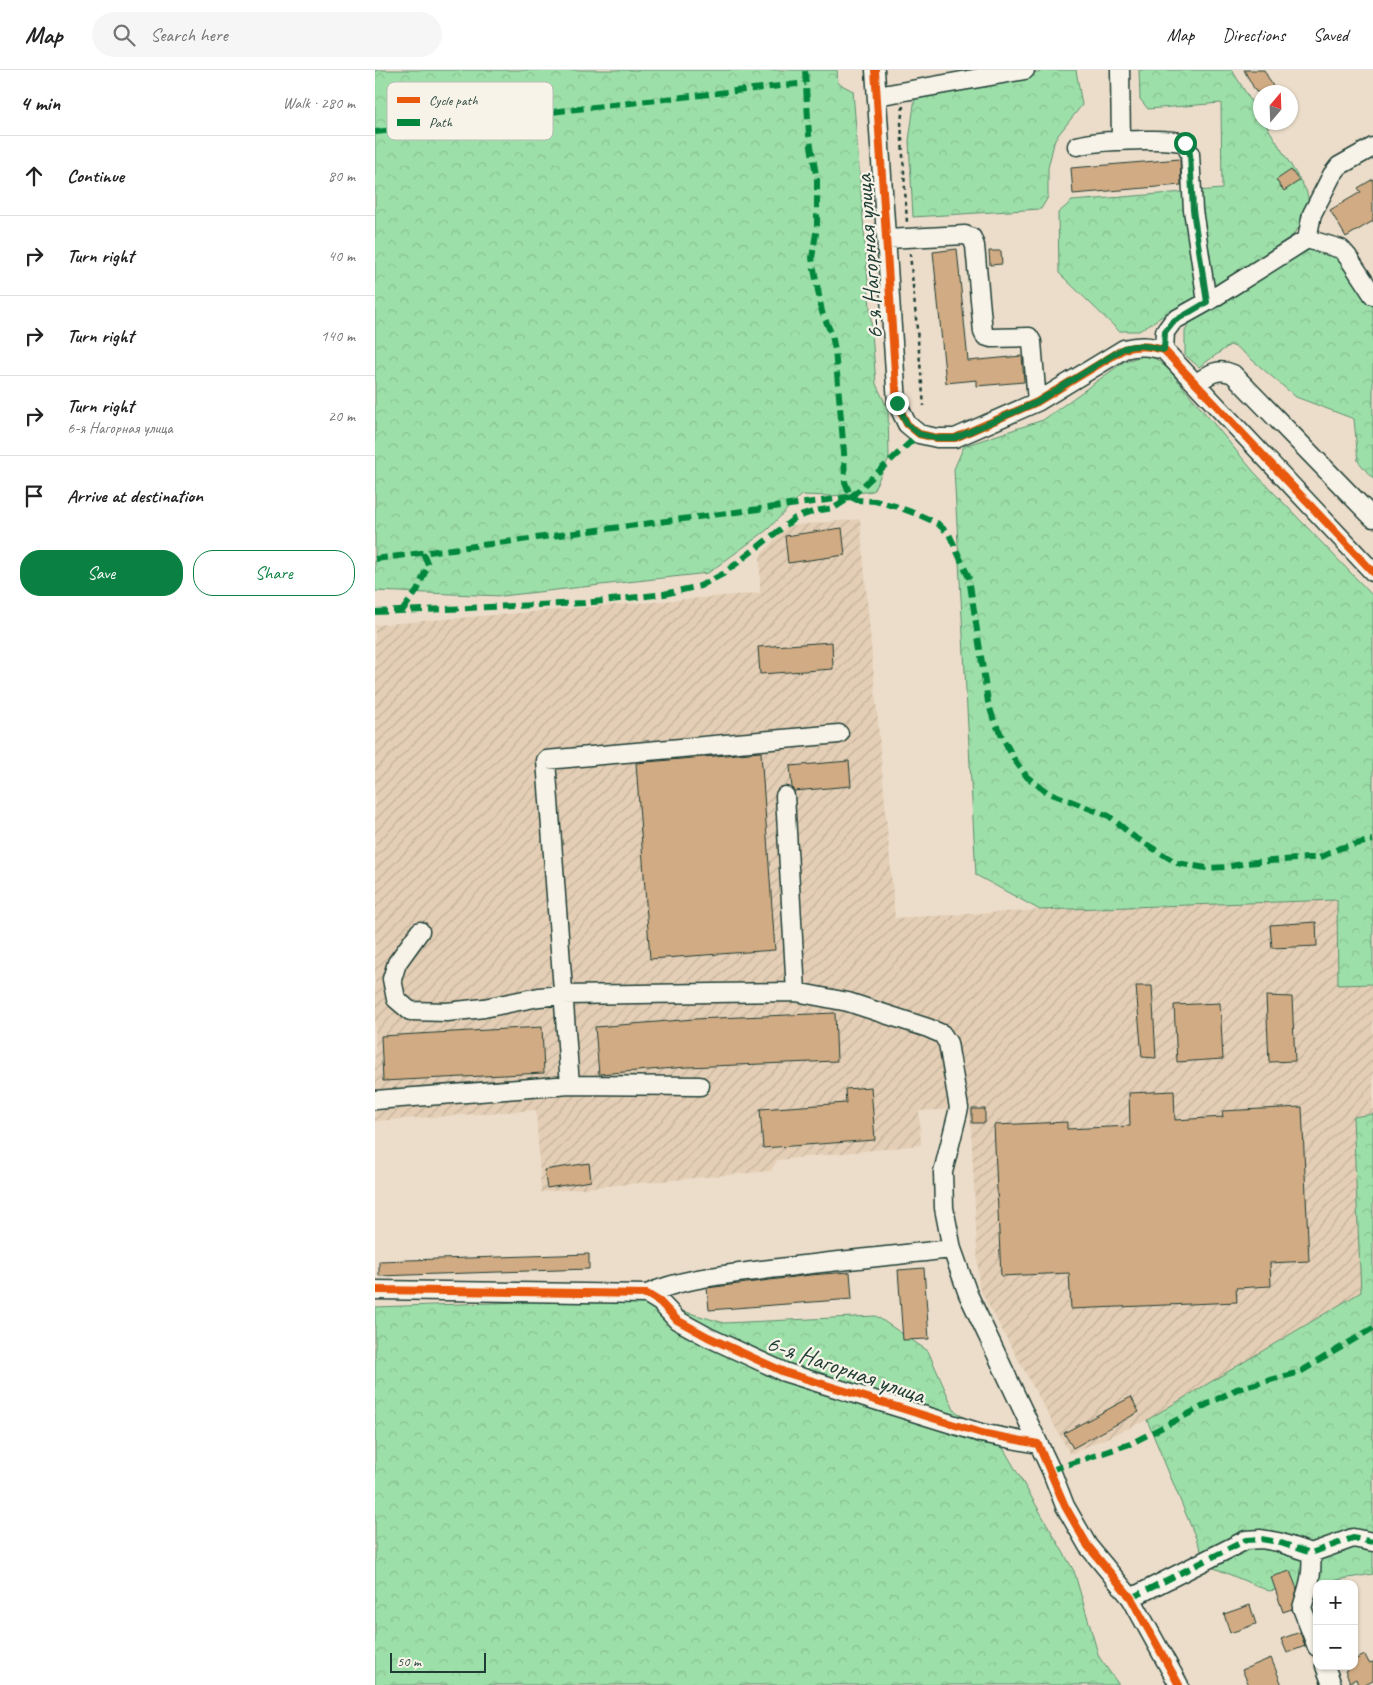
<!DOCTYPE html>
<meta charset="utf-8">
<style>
body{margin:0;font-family:Caveat,sans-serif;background:#f6f6f6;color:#222}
.controls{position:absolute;right:15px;bottom:15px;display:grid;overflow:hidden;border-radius:10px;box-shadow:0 1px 4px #0004}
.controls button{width:45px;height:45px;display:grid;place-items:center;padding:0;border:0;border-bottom:1px solid #e0e0e0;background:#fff;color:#222;font:25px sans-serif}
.compass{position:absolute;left:878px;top:15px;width:45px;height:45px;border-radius:50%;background:#fff;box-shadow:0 1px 4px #0004;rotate:19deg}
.scale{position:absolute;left:15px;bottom:12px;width:96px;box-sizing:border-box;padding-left:5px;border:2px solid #1f3d34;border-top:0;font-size:14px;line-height:18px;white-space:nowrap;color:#1f3d34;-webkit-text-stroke:4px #f7f3e8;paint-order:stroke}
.stop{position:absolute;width:15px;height:15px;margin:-11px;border:4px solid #0b8043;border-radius:50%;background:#fff}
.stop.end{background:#0b8043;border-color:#fff;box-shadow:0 1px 5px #0008}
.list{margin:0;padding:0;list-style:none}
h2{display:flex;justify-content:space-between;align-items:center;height:65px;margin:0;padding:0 20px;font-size:21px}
h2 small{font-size:16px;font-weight:400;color:#767676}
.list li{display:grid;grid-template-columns:32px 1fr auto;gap:15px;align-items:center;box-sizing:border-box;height:80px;padding:0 20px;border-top:1px solid #e0e0e0}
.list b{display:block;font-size:19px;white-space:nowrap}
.list p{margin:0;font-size:16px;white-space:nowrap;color:#767676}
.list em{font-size:16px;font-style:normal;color:#767676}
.actions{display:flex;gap:10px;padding:15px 20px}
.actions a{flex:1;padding:11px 0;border:1px solid #0b8043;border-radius:20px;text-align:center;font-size:18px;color:#0b8043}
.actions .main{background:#0b8043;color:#fff}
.icon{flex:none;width:28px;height:28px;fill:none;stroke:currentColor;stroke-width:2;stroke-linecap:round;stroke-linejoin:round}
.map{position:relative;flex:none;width:998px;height:1615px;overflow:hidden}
header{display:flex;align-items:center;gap:30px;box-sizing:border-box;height:70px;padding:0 25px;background:#fff;border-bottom:1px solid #e0e0e0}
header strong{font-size:24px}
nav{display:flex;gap:28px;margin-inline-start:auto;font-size:18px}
.search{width:350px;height:45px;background:#f6f6f6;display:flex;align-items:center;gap:12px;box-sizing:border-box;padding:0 18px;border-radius:28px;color:#767676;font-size:19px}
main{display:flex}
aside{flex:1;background:#fff}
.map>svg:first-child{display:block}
.industrial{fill:url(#industrial-furrows)}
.forest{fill:url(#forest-crowns);stroke:#5e8e6e}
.building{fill:#d1ab83;stroke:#1f3d34}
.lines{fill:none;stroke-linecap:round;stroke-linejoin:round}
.minor-casing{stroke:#1f3d34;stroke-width:21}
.path{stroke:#1f3d34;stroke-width:2.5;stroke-dasharray:4 4;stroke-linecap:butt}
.minor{stroke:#f7f3e8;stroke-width:18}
.quiet{stroke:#00873e;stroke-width:6;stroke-dasharray:12 6;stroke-linecap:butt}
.cycleway-casing{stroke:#f7f3e8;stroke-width:11}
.cycleway{stroke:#e8590c;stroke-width:8}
.route{stroke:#0b8043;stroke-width:6}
.labels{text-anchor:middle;stroke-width:4.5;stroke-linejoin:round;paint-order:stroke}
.street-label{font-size:25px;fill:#1f3d34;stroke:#f7f3e8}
.key{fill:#f7f3e8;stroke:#b6bcb2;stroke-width:1}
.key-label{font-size:14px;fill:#1f3d34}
</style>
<header>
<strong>Map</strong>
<div class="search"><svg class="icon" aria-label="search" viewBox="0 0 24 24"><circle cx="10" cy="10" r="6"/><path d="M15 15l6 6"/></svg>Search here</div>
<nav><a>Map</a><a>Directions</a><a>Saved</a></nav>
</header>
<main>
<aside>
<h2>4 min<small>Walk · 280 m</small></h2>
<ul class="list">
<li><svg class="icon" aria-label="ahead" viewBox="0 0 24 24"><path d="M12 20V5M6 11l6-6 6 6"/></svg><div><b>Continue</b></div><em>80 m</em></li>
<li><svg class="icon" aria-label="right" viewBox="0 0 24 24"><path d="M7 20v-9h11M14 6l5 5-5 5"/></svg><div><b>Turn right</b></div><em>40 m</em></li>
<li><svg class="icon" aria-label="right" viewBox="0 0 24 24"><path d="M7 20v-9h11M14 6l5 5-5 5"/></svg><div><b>Turn right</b></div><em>140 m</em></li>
<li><svg class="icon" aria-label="right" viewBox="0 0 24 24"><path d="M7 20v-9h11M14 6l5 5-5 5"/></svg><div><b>Turn right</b><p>6-я Нагорная улица</p></div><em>20 m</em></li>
<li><svg class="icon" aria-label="arrive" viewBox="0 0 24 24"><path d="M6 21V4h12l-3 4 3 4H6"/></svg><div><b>Arrive at destination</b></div></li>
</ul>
<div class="actions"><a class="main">Save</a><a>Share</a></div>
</aside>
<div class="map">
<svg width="998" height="1615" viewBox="0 0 998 1615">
<defs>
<pattern id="industrial-furrows" width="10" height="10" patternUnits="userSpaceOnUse" patternTransform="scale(1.25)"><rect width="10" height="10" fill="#e4ceb5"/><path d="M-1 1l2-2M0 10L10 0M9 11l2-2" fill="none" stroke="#c3b29c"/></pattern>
<pattern id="forest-crowns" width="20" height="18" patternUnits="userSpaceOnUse" patternTransform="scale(1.25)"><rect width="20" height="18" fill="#9ddfa9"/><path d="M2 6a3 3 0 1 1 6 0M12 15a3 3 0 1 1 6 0" fill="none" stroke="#87c092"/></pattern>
</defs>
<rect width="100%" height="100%" fill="#ecddca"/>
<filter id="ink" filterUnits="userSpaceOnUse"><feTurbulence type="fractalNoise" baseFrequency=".02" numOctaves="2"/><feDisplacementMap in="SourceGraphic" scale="10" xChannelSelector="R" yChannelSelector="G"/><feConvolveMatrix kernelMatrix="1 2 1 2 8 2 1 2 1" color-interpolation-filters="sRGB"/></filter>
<g filter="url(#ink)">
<!-- industrial -->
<path class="industrial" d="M485 449 520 848 665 840 962 830 963 915 998 914V1044L978 1047 986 1222 772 1350 695 1384 604 1218 595 1038 544 1041 546 1075 402 1090 396 1101 166 1122 161 1040 0 1051V555L385 523V486L412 456Z"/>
<!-- forest -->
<path class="forest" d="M0 0H462L463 13 478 21 501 314 513 339 514 388 498 421 457 426 426 425 392 460 333 503 127 526 0 521Z
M672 0H701L707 35 680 69 673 98V127L666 139 538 147 534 71 540 27Z
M764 0H857L885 46 886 52 890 53 931 120 934 131 933 146 917 166 814 233 786 247 764 261H744L684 203 683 143 697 131 847 119 846 33 773 39 765 29Z
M951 176 998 212V409L983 391 979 349 921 327 863 278 855 275 824 297 810 285V261L816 251 930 180Z
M775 284 794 300 879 402 998 526V914L963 915 962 830 665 840 601 805 579 399 589 376 668 350 750 291Z
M998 1044V1504L894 1521 832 1495 772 1350 986 1222 978 1047Z
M262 1228 349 1253 501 1246 553 1281 579 1340 627 1376 699 1501 724 1587 744 1615H0V1237Z"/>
<!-- building -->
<path class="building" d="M869 0H889L901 22H881Z
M805 89 806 115 698 124 696 98Z
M916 100 924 111 909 121 901 110Z
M998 109V151L971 167 955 140 986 122 983 118Z
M582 179 593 291 647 286 649 312 602 316V310L571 313 558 182Z
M614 181H626L627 194 615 195Z
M467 458 470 485 413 493 410 466Z
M457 572 458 599 385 604 383 577Z
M386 682 400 880 275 889 261 693Z
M474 691 476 716 419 721 417 718 415 696Z
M941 852 942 876 897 878 895 855Z
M761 916H777L781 988 767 987Z
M891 926 917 927 920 991 894 992Z
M845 933 848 989 802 992 799 935Z
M460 943 462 991 312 997 224 1004 220 957 319 949Z
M167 957 169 1003 8 1011 6 966Z
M496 1017 500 1070 388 1078 385 1039 471 1033 470 1019Z
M799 1021 800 1050 848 1047 847 1041 927 1037 934 1191 895 1193 896 1216 861 1218 862 1232 696 1239 694 1203 626 1206 619 1055 692 1052V1059L755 1056 754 1023Z
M597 1039H610V1053H597Z
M214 1093 216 1111 172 1118 169 1100Z
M214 1184V1199L4 1206V1191Z
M549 1198 554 1269 528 1270 523 1200Z
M475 1202 477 1229 334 1240 332 1218 435 1205Z
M756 1327 764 1342 698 1378 689 1363Z
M915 1501 922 1519 917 1539 908 1542 896 1507Z
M875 1535 881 1554 855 1563 849 1544Z
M925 1562 930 1576 912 1583 906 1569Z
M990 1585 994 1593 998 1592V1611L990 1615H983L981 1609 975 1612 970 1601 979 1596V1590Z
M896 1588 907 1615H874L867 1600Z"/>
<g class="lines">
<defs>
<path id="minor" d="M500 0 522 333 532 354 544 364 562 368H580L662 332 749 279C764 275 774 276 789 280L998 502
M745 0 746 71
M502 26 650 0
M702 76C724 70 746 71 768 70 782 70 797 69 810 73L815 84 818 140 832 232 798 251 790 262 789 280
M512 169 590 165 597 168 600 176 608 262 610 266 616 268 654 267 657 272 662 332
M932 169 966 179 973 187 998 225
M832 232 932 169 937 144 957 105 964 96 998 77
M821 314C833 305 842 297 858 304L998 448
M410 726 421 922
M45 861 22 893 17 909 21 929 35 941 72 942 109 938 164 927 188 925 421 922 473 932 553 958 567 964 573 973 584 1038 568 1102 569 1138 577 1179 593 1224 676 1400 690 1436 713 1476 756 1528 804 1615
M195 1015 171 690 464 664
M0 1030 195 1015 325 1016
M0 1220 272 1224 285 1232 302 1250 333 1267 409 1302 606 1363 663 1374
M272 1224C309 1208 349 1205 387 1200 450 1192 514 1186 577 1179
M936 1483C938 1507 933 1517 927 1538L942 1577
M756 1528 871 1470 886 1469 903 1472 936 1483 978 1468 998 1472
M950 1596 957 1615"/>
</defs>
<!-- minor casing -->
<use href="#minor" class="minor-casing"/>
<!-- path -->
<path class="path" d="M528 36 526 52 532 153
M535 183 549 336"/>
<!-- minor -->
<use href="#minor" class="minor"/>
<!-- quiet -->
<path class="quiet" d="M0 62 431 13
M476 427 482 430 500 431 520 436 542 444 562 453 574 464 594 508 613 632 619 651 639 689 652 707 672 722 734 746 758 766 802 793 831 798 852 797 871 793 932 788H944L965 778 998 770
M0 489 476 427 470 412 469 383 460 280 457 265 447 242 437 188 442 157V110L434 65 430 0
M27 541 42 521 53 495 48 483
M0 542 209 533 289 524 325 516 348 504 420 448 440 441 459 438 476 427 544 364
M676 1400 755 1374 862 1319 925 1302 998 1258
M756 1528 871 1470 886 1469 903 1472 936 1483 978 1468 998 1472"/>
<defs>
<path id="cycleway" d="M500 0 522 333 532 354 544 364 562 368H580L662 332 749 279C764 275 774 276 789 280L998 502
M0 1220 272 1224 285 1232 302 1250 333 1267 409 1302 606 1363 663 1374 690 1436 713 1476 756 1528 804 1615"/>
</defs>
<!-- cycleway casing -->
<use href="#cycleway" class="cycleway-casing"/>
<!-- cycleway -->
<use href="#cycleway" class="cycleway"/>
</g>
</g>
<g class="lines" filter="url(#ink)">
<!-- route -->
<path class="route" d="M522 333 532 354 544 364 562 368H580L662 332 749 278C764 274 774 276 789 280L790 262 798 252 832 232 818 140 815 84 810 73"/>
</g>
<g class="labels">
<!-- street labels -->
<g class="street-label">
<text transform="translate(493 187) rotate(-94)" y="9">6-я Нагорная улица</text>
<text transform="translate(471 1298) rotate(19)" y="9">6-я Нагорная улица</text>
</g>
</g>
<!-- legend -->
<rect x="12" y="12" width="166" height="58" rx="8" class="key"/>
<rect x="22" y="27" width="23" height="6" fill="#e8590c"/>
<rect x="22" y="49" width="23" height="7" fill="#00873e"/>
<g class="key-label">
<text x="54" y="35">Cycle path</text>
<text x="54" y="57">Path</text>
</g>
</svg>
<div class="controls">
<button>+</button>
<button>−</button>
</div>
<svg class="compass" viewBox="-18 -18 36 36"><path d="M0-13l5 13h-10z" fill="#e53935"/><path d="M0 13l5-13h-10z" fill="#767676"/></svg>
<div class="scale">50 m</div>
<div class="stop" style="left:810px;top:73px"></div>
<div class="stop end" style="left:522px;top:333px"></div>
</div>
</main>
